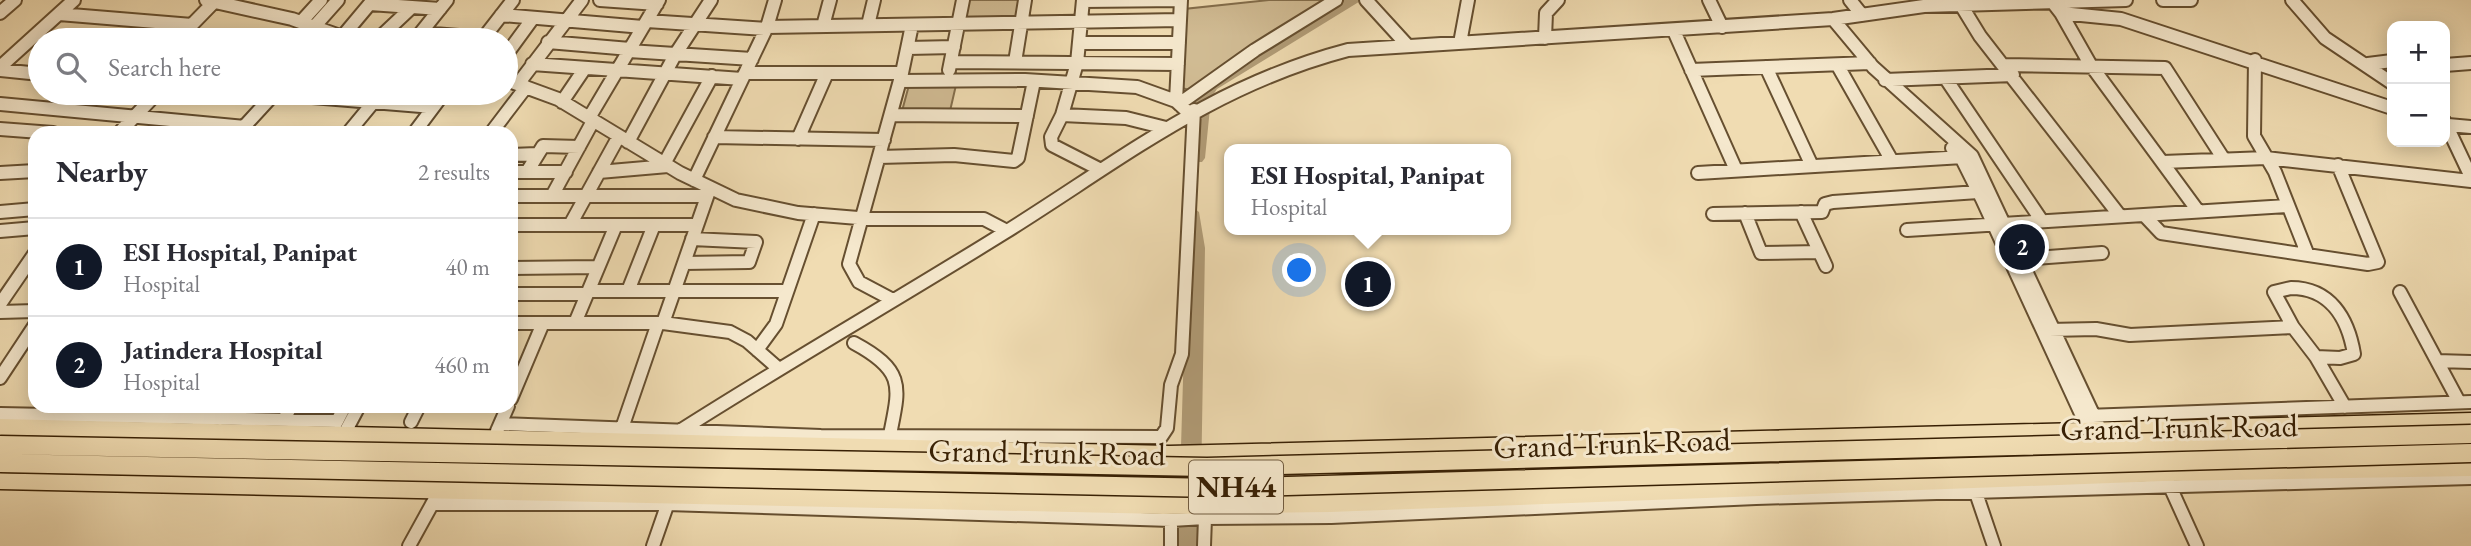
<!DOCTYPE html>
<meta charset="utf-8">
<style>
body{margin:0;font-family:"EB Garamond",serif;background:#f7f7f7;color:#2b2b33}
.controls{position:absolute;right:21px;top:21px;display:grid;overflow:hidden;border-radius:14px;box-shadow:0 4px 18px #0003}
.controls button{width:63px;height:63px;display:grid;place-items:center;padding:0;border:0;border-bottom:2px solid #e1e1e2;background:#fff;color:#2b2b33;font:35px sans-serif}
.you{position:absolute;left:1300px;top:271px;width:24px;height:24px;margin:-18px;border:5px solid #fff;border-radius:50%;background:#1a73e8;box-shadow:0 0 0 10px #1a73e833}
.badge{display:grid;place-items:center;width:46px;height:46px;border-radius:50%;background:#111827;color:#fff;font-size:23px;font-weight:700}
.pin{position:absolute;translate:-50% -50%;border:4px solid #fff;box-shadow:0 2px 7px #0006}
.popup{position:absolute;left:1224px;top:144px;width:287px;height:91px;box-sizing:border-box;display:grid;place-content:center;border-radius:14px;background:#fff;filter:drop-shadow(0 2px 5px #0005);font-size:23px;white-space:nowrap;color:#7c7c81}
.popup b{font-size:26px;color:#2b2b33}
.popup::after{content:'';position:absolute;left:50%;top:100%;margin-left:-14px;border:14px solid transparent;border-top-color:#fff}
.list{margin:0;padding:0;list-style:none}
h2{display:flex;justify-content:space-between;align-items:center;height:91px;margin:0;padding:0 28px;font-size:30px}
h2 small{font-size:23px;font-weight:400;color:#7c7c81}
.list li{display:grid;grid-template-columns:46px 1fr auto;gap:21px;align-items:center;box-sizing:border-box;height:98px;padding:0 28px;border-top:2px solid #e1e1e2}
.list b{display:block;font-size:26px;white-space:nowrap}
.list p{margin:0;font-size:23px;white-space:nowrap;color:#7c7c81}
.list em{font-size:23px;font-style:normal;color:#7c7c81}
.icon{flex:none;width:38px;height:38px;fill:none;stroke:currentColor;stroke-width:2;stroke-linecap:round;stroke-linejoin:round}
.map{position:relative;flex:none;width:2471px;height:546px;overflow:hidden}
.search{position:absolute;background:#fff;box-shadow:0 4px 18px #0003;left:28px;top:28px;width:490px;height:77px;display:flex;align-items:center;gap:18px;box-sizing:border-box;padding:0 24px;border-radius:38px;color:#7c7c81;font-size:26px}
.panel{position:absolute;background:#fff;box-shadow:0 4px 18px #0003;left:28px;top:126px;width:490px;height:287px;border-radius:21px}
.map>svg:first-child{display:block}
.green{fill:#d1bc94;stroke:#846e4c;stroke-width:2}
.lines{fill:none;stroke-linecap:round;stroke-linejoin:round}
.river{fill:#b19c77;fill-rule:evenodd}
.minor-casing{stroke:#664f30;stroke-width:16}
.highway-casing{stroke:#382004;stroke-width:3}
.minor{stroke:#f5e8cd;stroke-width:12}
.highway{fill:#f0dcb2;fill-rule:evenodd}
.highway-bridge-casing{stroke:#382004;stroke-width:21;stroke-linecap:butt}
.highway-bridge{stroke:#f0dcb2;stroke-width:18}
.labels{text-anchor:middle;stroke-width:6;stroke-linejoin:round;paint-order:stroke}
.shield{fill:#f5e8cd;stroke:#715c40;stroke-width:2}
.shield-label{font-size:30px;font-weight:bold;fill:#382004}
.street-label{font-size:32px;fill:#382004;stroke:#f5e8cd}
</style>
<div class="map">
<svg width="2471" height="546" viewBox="0 0 2471 546">
<rect width="100%" height="100%" fill="#f0dcb2"/>
<filter id="stains"><feTurbulence type="fractalNoise" baseFrequency=".00286" numOctaves="4"/><feColorMatrix values="0 0 0 0 .2 0 0 0 0 .09 0 0 0 0 .02 0 0 0 .5 -.17"/></filter>
<radialGradient id="worn" r=".72"><stop offset=".6" stop-color="#630" stop-opacity="0"/><stop offset="1" stop-color="#630" stop-opacity=".3"/></radialGradient>
<!-- green -->
<path class="green" d="M967 0H1020L1017 21 963 22Z
M1269 0H1331L1189 90 1179 87 1184 9Z
M909 85H956L950 111H902Z"/>
<g class="lines">
<!-- river -->
<path class="river" d="M1342 0H1362L1217 89 1211 98 1205 158 1202 162H1190L1187 158 1193 98 1205 81Z
M1190 205 1199 212 1205 248 1200 546H1178L1187 248 1181 212Z"/>
<defs>
<path id="minor" d="M206 0 292 19 351 40
M600 0 657 4
M1083 0 1077 63 1062 115 1126 118 1166 128
M1366 0 1408 46
M1709 0 1722 27
M1850 0 1862 15
M1958 0 1980 36 2120 216
M2163 0H2191
M2292 0 2325 38 2392 83
M1083 1 1181 0
M370 4 440 9
M2054 4 2061 13 2121 19 2392 108
M0 13 15 0
M2061 13 2090 64 2198 211
M59 14 192 25
M501 15 643 27
M1833 19 1873 67 1972 156 2100 429
M647 21 766 29
M301 22 321 0
M868 25 874 0
M823 26 830 0
M314 27 338 0
M767 27 1180 20
M1674 31 1736 170
M421 33 484 38
M342 37 373 0
M1545 38 1546 13 1558 0
M177 40 214 2
M377 40 412 7
M415 40 447 0
M482 40 513 0
M548 42 630 49
M1079 43H1179
M1460 43 1468 0
M908 48 954 47
M629 51 752 59
M506 55 533 18
M2255 60 2254 136 2275 172 2307 253
M951 62 1178 64
M1015 62 1025 0
M532 64 742 79
M2368 64 2392 61
M2004 65 2165 68 2223 158
M2445 65 2471 63
M1838 66 1892 161
M0 67 74 0
M1766 67 1812 166
M0 70 40 74
M949 70 963 0
M1691 70 1870 63
M745 73H902
M1946 79 2042 221
M506 80 558 99 680 173 736 200 798 213 870 219H984L1007 231
M1885 80 2013 75
M900 81 1025 80 1137 87 1176 101 1189 113
M518 84 582 0
M264 93 433 107
M1176 101 1181 0
M562 102 585 68
M0 104 245 127
M1179 104 1255 50 1336 0
M891 115 1027 116
M1062 115 1051 137 1052 145 1101 170
M589 118 659 0
M2445 122 2471 177
M2448 125 2471 127
M0 129 53 133
M241 130 275 93
M119 133 157 93
M348 133 381 93
M414 133 444 93
M491 133 526 87
M714 137 884 140
M798 139 827 73
M628 142 675 55 711 0
M1952 148 1961 157 1982 199 2088 429
M511 155 537 154
M879 157 954 155 1014 161 1018 158 1034 81
M2163 162 2266 158 2471 181
M664 164 712 76
M511 172H566
M527 172 543 146 579 147
M599 172 668 166
M0 173 35 171
M1698 173 1963 157
M694 180 767 27 775 0
M511 196H707
M552 196 593 121
M0 212 35 209
M1801 212 1826 266
M1745 213 1761 253 1819 252
M1713 214 1822 212 1825 204 1833 202 1978 192
M2144 215 2161 233 2368 264 2378 262 2338 165
M511 225H697
M570 225 619 136
M1907 230 2287 206
M0 231 35 228
M2021 259 2102 253
M684 263 749 262 756 242 692 239
M511 268 598 267
M2291 288C2330 288 2348 318 2354 354L2340 358 2316 357 2293 327 2274 292Z
M589 291H787
M628 291 654 225
M2400 292 2459 402
M511 294H587
M893 300 859 282 849 264 902 73 912 25
M0 304 35 253
M0 312 35 311
M511 323H663L730 332 747 341 779 369
M575 323 616 225
M663 323 709 191
M2049 330 2096 329 2130 335 2293 327
M854 343C910 373 898 390 888 445
M757 350 776 324 814 214
M2316 357 2345 407
M2437 361 2471 362
M0 378 35 325
M511 399 543 323
M0 414 337 421
M2086 416 2471 402
M220 419 227 406
M284 420 291 406
M411 422 419 406
M500 424 821 436 1161 437 1167 428 1171 385 1182 354 1194 110
M334 427 345 406
M622 428 658 323
M497 431 508 406
M341 440 359 406
M661 443C774 370 890 304 1004 233 1121 160 1211 86 1348 50L1833 19 1924 6 2126 0
M2168 482 2197 546
M1974 487 1994 546
M1330 503 1331 517 1756 498 2471 478
M432 504H667L1171 520V546
M1171 520 1205 518
M409 546 436 497
M653 546 670 497
M1204 546 1205 518 1331 517"/>
<path id="highway" d="M2471 413V429L1169 462 0 435V419L1169 446Z
M2471 460V476L2163 481 1330 512 1163 514 0 489V473L1163 496 1330 494 2163 465Z"/>
</defs>
<!-- minor casing -->
<use href="#minor" class="minor-casing"/>
<!-- highway casing -->
<use href="#highway" class="highway-casing"/>
<!-- minor -->
<use href="#minor" class="minor"/>
<!-- highway -->
<use href="#highway" class="highway"/>
<defs>
<path id="highway-bridge" d="M0 445 1207 467 2471 434
M0 463 1214 488 2471 453"/>
</defs>
<!-- highway-bridge casing -->
<use href="#highway-bridge" class="highway-bridge-casing"/>
<!-- highway-bridge -->
<use href="#highway-bridge" class="highway-bridge"/>
</g>
<g class="labels">
<!-- shield labels -->
<rect class="shield" x="1189" y="460.5" width="94" height="53" rx="5"/>
<g class="shield-label">
<text x="1236" y="497">NH44</text>
</g>
<!-- street labels -->
<g class="street-label">
<text transform="translate(2179 427) rotate(-1)" y="11">Grand Trunk Road</text>
<text transform="translate(1612 443) rotate(-2)" y="11">Grand Trunk Road</text>
<text transform="translate(1047 452) rotate(1)" y="11">Grand Trunk Road</text>
</g>
</g>
<rect width="100%" height="100%" filter="url(#stains)"/>
<rect width="100%" height="100%" fill="url(#worn)"/>
</svg>
<div class="controls">
<button>+</button>
<button>−</button>
</div>
<div class="you"></div>
<div class="pin badge" style="left:1368px;top:284px">1</div>
<div class="popup"><b>ESI Hospital, Panipat</b>Hospital</div>
<div class="pin badge" style="left:2022px;top:247px">2</div>
<div class="search"><svg class="icon" aria-label="search" viewBox="0 0 24 24"><circle cx="10" cy="10" r="6"/><path d="M15 15l6 6"/></svg>Search here</div>
<section class="panel">
<h2>Nearby<small>2 results</small></h2>
<ul class="list">
<li><span class="badge">1</span><div><b>ESI Hospital, Panipat</b><p>Hospital</p></div><em>40 m</em></li>
<li><span class="badge">2</span><div><b>Jatindera Hospital</b><p>Hospital</p></div><em>460 m</em></li>
</ul>
</section>
</div>
